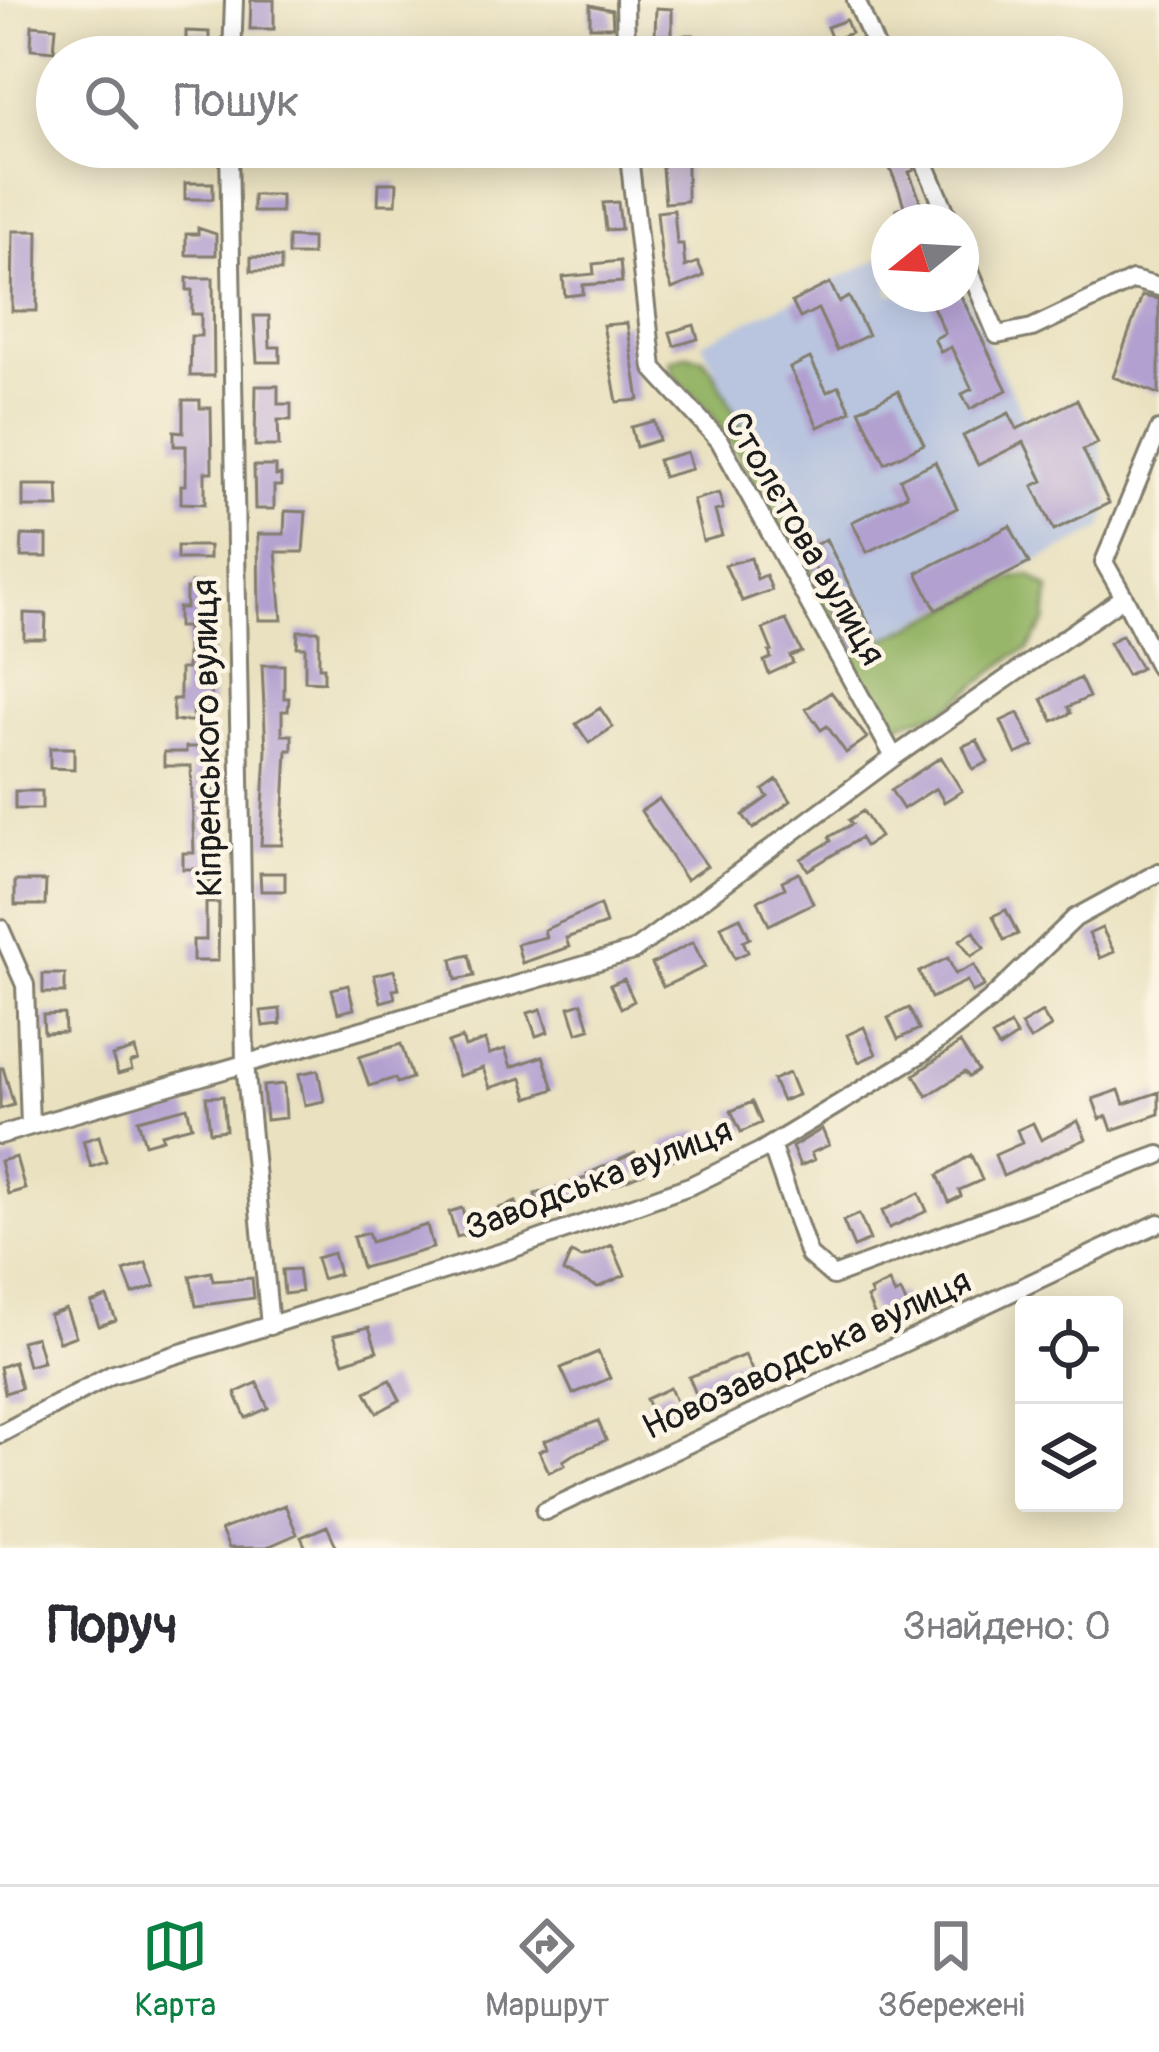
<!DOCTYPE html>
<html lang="uk">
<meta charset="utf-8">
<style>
body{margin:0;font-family:Pangolin,sans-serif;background:#f2f2f3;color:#2b2b33}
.controls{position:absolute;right:36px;bottom:36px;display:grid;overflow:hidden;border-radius:12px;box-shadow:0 6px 30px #0003}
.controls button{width:108px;height:108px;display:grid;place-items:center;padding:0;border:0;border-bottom:3px solid #e1e1e2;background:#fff;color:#2b2b33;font:60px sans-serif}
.compass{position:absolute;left:871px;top:204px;width:108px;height:108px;border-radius:50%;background:#fff;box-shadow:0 6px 30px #0003;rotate:252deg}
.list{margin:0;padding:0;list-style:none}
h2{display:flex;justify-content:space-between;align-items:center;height:156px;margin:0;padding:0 48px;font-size:51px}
h2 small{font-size:39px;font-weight:400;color:#7c7c81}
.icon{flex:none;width:66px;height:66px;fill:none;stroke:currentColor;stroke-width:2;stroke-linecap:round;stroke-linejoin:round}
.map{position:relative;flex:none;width:1159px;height:1548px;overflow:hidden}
.search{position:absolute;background:#fff;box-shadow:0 6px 30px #0003;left:36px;right:36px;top:36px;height:132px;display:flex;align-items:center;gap:30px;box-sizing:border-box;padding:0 42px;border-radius:66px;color:#7c7c81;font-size:45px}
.sheet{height:336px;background:#fff}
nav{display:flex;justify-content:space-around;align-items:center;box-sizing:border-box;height:168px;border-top:3px solid #e1e1e2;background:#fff;font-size:33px;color:#7c7c81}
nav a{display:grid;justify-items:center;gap:6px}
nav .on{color:#0b8043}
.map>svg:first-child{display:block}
.industrial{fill:#b9c5de}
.forest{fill:#97b669;stroke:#5a6942;stroke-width:3}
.building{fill:#b2a0d0}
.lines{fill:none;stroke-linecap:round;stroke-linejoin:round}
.minor-casing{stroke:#827e6e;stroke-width:22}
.minor{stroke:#fff;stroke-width:16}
.labels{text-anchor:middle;stroke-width:9;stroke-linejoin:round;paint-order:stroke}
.street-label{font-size:36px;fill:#1c1c1c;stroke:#fcf5e5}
</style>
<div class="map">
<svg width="1159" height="1548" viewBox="0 0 1159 1548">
<rect width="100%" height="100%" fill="#fcf5e5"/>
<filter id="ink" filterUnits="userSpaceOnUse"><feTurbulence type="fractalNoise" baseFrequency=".00833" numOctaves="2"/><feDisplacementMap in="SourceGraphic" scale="24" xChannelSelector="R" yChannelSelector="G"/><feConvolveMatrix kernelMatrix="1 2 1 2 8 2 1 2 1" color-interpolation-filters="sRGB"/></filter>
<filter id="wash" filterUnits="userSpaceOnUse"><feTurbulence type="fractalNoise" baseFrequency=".004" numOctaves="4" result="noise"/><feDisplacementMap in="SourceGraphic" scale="48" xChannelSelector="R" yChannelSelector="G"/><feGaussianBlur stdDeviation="2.7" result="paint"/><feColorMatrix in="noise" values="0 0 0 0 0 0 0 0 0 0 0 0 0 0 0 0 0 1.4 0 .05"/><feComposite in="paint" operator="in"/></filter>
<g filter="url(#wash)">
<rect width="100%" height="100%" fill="#e9e1bf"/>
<!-- industrial -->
<path class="industrial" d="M889 254V294H961V288L1027 422 1077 398 1099 442 1110 503 1102 529 855 652 702 343Z"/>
<!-- forest -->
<path class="forest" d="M687 355 703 358 714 372 856 653 1013 578 1030 575 1049 589 1046 621 1028 649 1013 656 946 710 899 724 884 719 867 681 859 678 737 452 706 407 675 377 670 361Z"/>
<g id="blocks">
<!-- building -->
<path class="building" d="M251 0H274V29H250Z
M590 5 612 10 613 27H590Z
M656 8 672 9V35H655Z
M846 20 851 33 832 40 827 27Z
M32 25 56 27 54 51 31 49Z
M186 31 209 32V51H186Z
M685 35H694L701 54 673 57 667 41Z
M881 147H905L914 170 909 172 926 215 919 218 920 222H902L896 209 904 206 899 190Z
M687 154V201L665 203 661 156Z
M185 183H213V199H185Z
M379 183H397L396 204H378Z
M253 195H281V212H253Z
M618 202 621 229 606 230 603 203Z
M674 210 677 244H683L685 267 698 262 704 276 672 289 662 262 657 212Z
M198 228 216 234V255H186V234H198Z
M13 231H38L37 311H12Z
M288 237 312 238V255H288Z
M251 257 281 258V271H251Z
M620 261 622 282 583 285V294L565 296 563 277 594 274 593 264Z
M187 278H213L214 376H190L191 336H201V314H192V290H187Z
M830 283 839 302 849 297 868 335 837 350 818 309 800 318 792 302Z
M927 294H960L1007 390 970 409 962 394 972 389 951 347 941 352 934 339 945 333Z
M1142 296 1159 299V394L1113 377Z
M254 316H269L270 347H280V362H257Z
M627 323 639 400 617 402 603 325Z
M694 325 698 339 674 346 670 332Z
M810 358 827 392 839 386 851 411 818 427 790 368Z
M256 386H278V404H291V420H278L279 446H255Z
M898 391 924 444 885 463 859 410Z
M183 400H200V408H211L212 472H205V504L181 503V485H186V446H174V431L183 432Z
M1077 400 1098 443 1083 450 1109 503 1054 530 1033 486 1043 481 1024 442 978 465 963 436 1009 413 1017 429Z
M654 421 659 440 636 447 631 427Z
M687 452 692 469 663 477 658 460Z
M935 462 957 508 867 552 852 522 907 495 900 479Z
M254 466H276V476L281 475V486H274V509H255Z
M23 485H58L59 507H23Z
M719 493 723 509 715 511 722 536 703 541 693 500Z
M285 511 306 512 303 552H276L282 620H259L258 534H284Z
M1010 526 1029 563 936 610 917 573Z
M22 535 47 536V557H21Z
M826 539 877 640 856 650 806 550Z
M177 546H209V559H177Z
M751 558 757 579 766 575 772 590 742 601 725 565Z
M191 583H205V589H211V602H204L203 636H212L211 709H193V721H173V699H180V669H187V627H178V608H186V589H191Z
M24 613 46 614 45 639H24Z
M786 620 802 652 790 656 793 663 769 674 764 661 771 658 769 652 772 651 763 629Z
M298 631H319V667H324V682L305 681V647H297Z
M1122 635 1141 668 1127 675 1109 643Z
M262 665H284V698H289L288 711H282V735H292V750H287L282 845H261L266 750Z
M1080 678 1089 697 1068 707 1071 713 1053 721 1042 699Z
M831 692 867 738 846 753 827 726 821 730 806 709Z
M600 708 613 727 589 743 576 724Z
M1018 713 1034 746 1016 754 1001 721Z
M977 740 988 762 973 769 963 746Z
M186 747H214L216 882H197V869H183V853H194L191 766H164V752H186Z
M50 748H74V769L50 768Z
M941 757 962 791 944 802 936 788 903 809 891 790Z
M777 780 791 801 753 829 743 815 768 797 763 790Z
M15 791H42V809H15Z
M659 799 707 866 686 880 641 811Z
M863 811 880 837 865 846 860 838 808 870 801 859 831 841 829 837 852 824 849 820Z
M260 873H285V891H261Z
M799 873 813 903 769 925 758 901 785 888 782 881Z
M15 881H46L45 905H15Z
M206 903H219L218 961H193V940H206Z
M600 905 606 924 566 938 569 947 522 963 517 944 546 937 544 930Z
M1006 910 1018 934 1004 940 993 916Z
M740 917 750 938 743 941 748 952 735 958 721 926Z
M1102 928 1114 952 1100 958 1089 934Z
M974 931 984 948 971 956 960 940Z
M693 942 705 967 663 987 652 964Z
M469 955 474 976 456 980 452 959Z
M948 958 955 974 974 965 984 986 972 992 967 981 931 998 919 972Z
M394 970 399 989 393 990 395 998 381 1002 374 975Z
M43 974H65V993H43Z
M624 979 634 1001 621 1008 610 985Z
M348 985 354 1009 338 1013 332 989Z
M582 1003 590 1029 577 1033 569 1007Z
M909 1008 919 1029 898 1039 888 1018Z
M280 1009 281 1024 263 1026 261 1011Z
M541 1009 548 1032 536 1036 528 1013Z
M1042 1012 1051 1027 1030 1040 1021 1025Z
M64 1014 65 1032 44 1033 43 1015Z
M1010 1025 1017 1036 999 1048 992 1037Z
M864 1027 876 1054 859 1062 847 1035Z
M462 1038 465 1047 485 1040 489 1054 505 1049 511 1067 543 1056 554 1089 528 1098 522 1078 490 1088 483 1068 459 1076 448 1043Z
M960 1043 978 1071 969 1077 965 1072 927 1096 914 1075Z
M401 1044 412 1078 397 1083 395 1078 369 1086 359 1057Z
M135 1049 138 1060 130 1063 132 1070 118 1074 112 1056Z
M0 1068H3L14 1105 0 1109Z
M318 1070 324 1101 305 1105 299 1074Z
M789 1073 798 1095 782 1101 773 1080Z
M284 1084 286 1118 266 1120 263 1086Z
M1119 1090 1124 1104 1159 1092V1114L1112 1130 1107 1116 1100 1119 1093 1099Z
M223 1096 226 1130 210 1132 206 1097Z
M752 1102 761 1123 741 1132 731 1111Z
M187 1107 192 1126 161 1134 163 1139 145 1144 138 1120Z
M1078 1121 1086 1139 1003 1176 995 1155 1022 1143 1017 1130 1033 1123 1041 1140Z
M822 1129 829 1145 811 1153 814 1160 800 1166 792 1147Z
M699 1130 707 1146 669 1161 661 1144Z
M99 1136 106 1162 91 1167 83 1141Z
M635 1153 644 1173 542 1215 535 1194 589 1177 587 1174Z
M971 1155 982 1180 959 1190 961 1196 949 1202 938 1175Z
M16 1157 25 1189 8 1194 0 1161Z
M919 1193 927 1211 889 1228 882 1211Z
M516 1202 523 1222 504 1229 497 1209Z
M462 1208 469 1234 457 1237 449 1212Z
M859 1214 870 1240 854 1247 843 1221Z
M427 1225 433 1248 362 1268 353 1237 368 1233 371 1242Z
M612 1245 625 1275 598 1287 563 1272 571 1253 582 1258Z
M333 1253 339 1274 322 1279 316 1258Z
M146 1263 155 1286 133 1294 124 1271Z
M298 1269 301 1292 284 1294 282 1270Z
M211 1272 213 1281 252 1278 254 1298 196 1306 190 1276Z
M889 1282 895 1295 901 1292 908 1308 902 1311 905 1318 886 1327 884 1323 879 1325 867 1298 872 1296 870 1291Z
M107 1297 116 1320 99 1326 91 1303Z
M66 1309 76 1336 59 1342 49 1315Z
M369 1327 377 1351 344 1362 334 1335Z
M36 1337 43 1362 28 1366 21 1341Z
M598 1352 610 1378 573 1394 561 1368Z
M745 1355 755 1377 698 1399 689 1377Z
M14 1362 21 1388 5 1393 0 1367Z
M390 1380 400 1400 377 1413 366 1392Z
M257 1383 268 1408 246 1418 235 1393Z
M670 1388 680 1410 656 1421 646 1399Z
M598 1421 606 1440 572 1455 563 1461 565 1465 549 1472 539 1451 547 1448 544 1441Z
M285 1505 297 1534 265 1548H229L221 1530Z
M327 1526 337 1548H306L301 1537Z"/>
</g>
</g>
<g filter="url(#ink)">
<use href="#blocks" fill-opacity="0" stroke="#827e6e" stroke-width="3"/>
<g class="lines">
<defs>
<path id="minor" d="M625 0 626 57
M856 0 880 57
M232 57 234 0
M229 147 245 1063 270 1326
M628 147 653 368 719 440 894 757
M918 147 950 222
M961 249 997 335 1032 328 1133 280 1159 287
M1124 597 1159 667
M0 928 25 985 30 1125
M0 1135 633 951 894 757 1124 597 1104 562 1159 430
M771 1145 809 1255 833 1276 1159 1155
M0 1434 111 1375 509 1250 692 1185 761 1151 924 1052 989 1001 1075 918 1159 872
M545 1511 1159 1223"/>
</defs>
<!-- minor casing -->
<use href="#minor" class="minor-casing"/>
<!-- minor -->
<use href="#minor" class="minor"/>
</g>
</g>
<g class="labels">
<!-- street labels -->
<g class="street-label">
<text transform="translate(806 538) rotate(60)" y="13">Столєтова вулиця</text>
<text transform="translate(206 738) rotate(-91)" y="13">Кіпренського вулиця</text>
<text transform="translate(598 1178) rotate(-21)" y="13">Заводська вулиця</text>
<text transform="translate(806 1353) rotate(-25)" y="13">Новозаводська вулиця</text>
</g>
</g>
</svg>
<div class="controls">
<button><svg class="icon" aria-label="locate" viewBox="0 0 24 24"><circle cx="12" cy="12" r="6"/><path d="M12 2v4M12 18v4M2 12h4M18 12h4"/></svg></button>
<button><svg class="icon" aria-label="layers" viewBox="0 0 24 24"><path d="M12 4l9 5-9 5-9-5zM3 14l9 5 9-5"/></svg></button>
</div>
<svg class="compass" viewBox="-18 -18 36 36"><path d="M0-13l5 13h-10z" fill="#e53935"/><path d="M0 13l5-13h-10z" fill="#7c7c81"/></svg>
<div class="search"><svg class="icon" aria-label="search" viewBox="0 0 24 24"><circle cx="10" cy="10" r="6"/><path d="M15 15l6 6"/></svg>Пошук</div>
</div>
<section class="sheet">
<h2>Поруч<small>Знайдено: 0</small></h2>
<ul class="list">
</ul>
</section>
<nav>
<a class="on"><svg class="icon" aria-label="map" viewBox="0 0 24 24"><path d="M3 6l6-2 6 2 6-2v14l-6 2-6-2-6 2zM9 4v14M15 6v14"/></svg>Карта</a>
<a><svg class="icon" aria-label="directions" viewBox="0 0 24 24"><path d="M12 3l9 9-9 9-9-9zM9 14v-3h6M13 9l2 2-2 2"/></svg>Маршрут</a>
<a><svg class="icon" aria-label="saved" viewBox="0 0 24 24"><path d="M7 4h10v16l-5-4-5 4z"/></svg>Збережені</a>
</nav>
